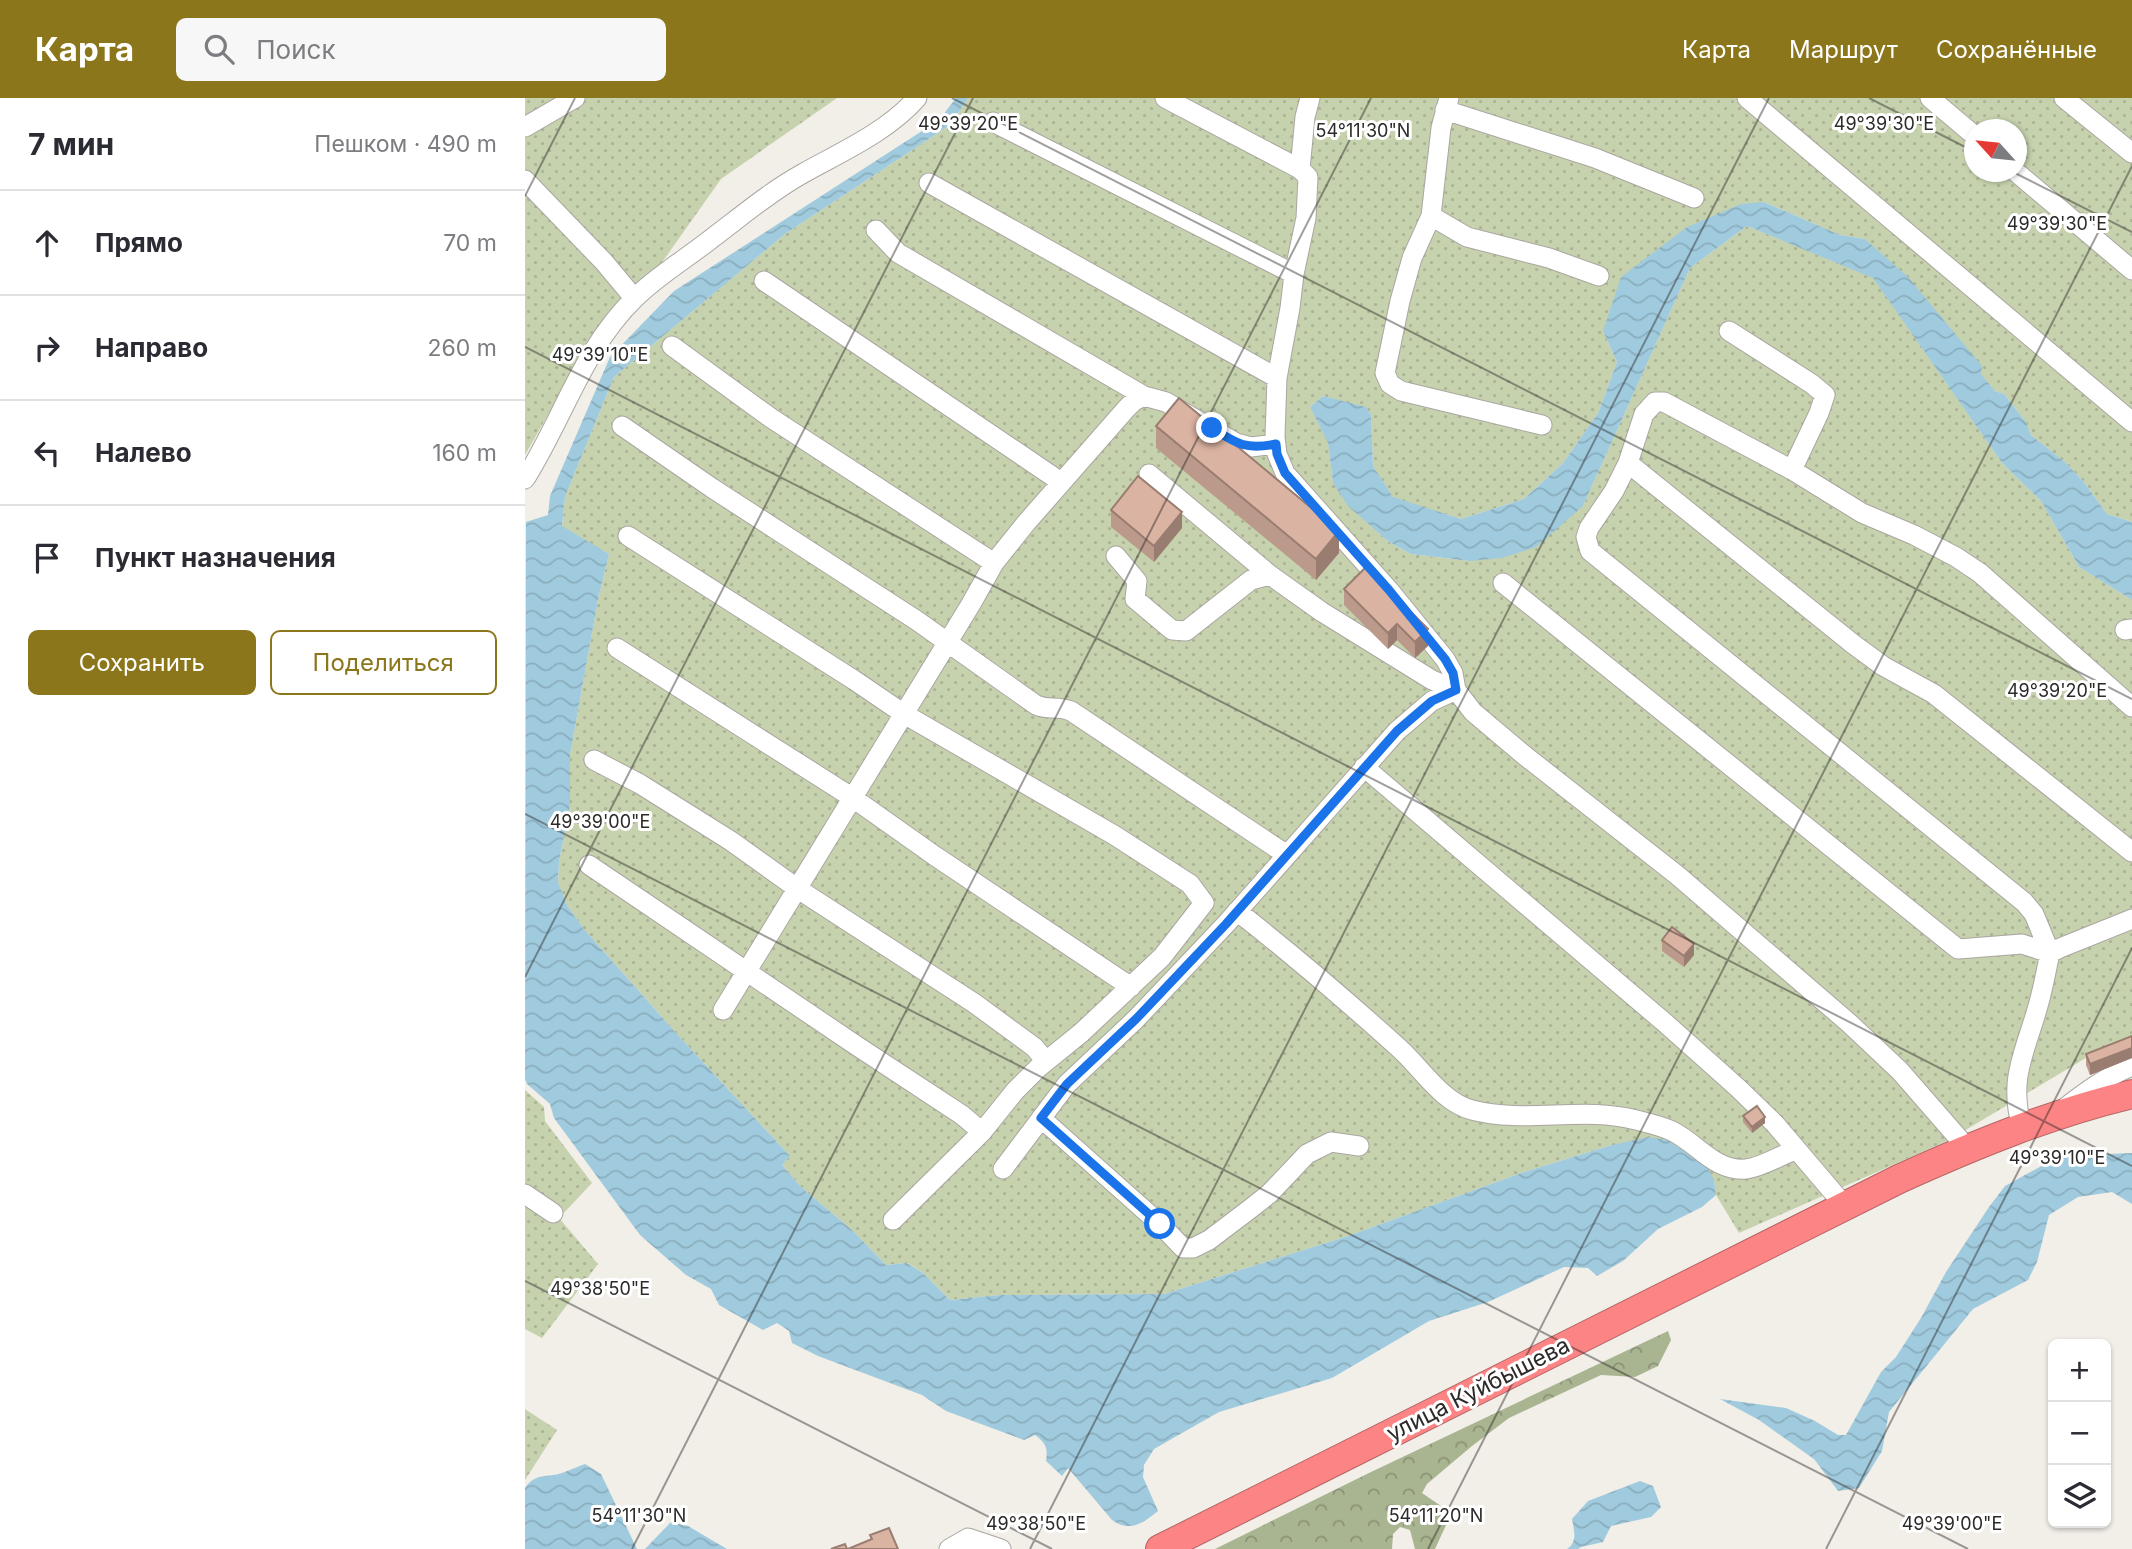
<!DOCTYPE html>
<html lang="ru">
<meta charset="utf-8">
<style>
body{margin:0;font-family:Inter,sans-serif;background:#f7f7f7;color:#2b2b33}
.controls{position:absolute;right:21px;bottom:21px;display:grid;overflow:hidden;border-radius:10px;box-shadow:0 2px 5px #0004}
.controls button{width:63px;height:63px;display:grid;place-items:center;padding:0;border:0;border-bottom:2px solid #e1e1e2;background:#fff;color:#2b2b33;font:35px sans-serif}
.compass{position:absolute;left:1439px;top:21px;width:63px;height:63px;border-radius:50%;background:#fff;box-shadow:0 2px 5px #0004;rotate:297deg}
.stop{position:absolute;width:21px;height:21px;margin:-16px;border:5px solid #1a73e8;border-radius:50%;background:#fff}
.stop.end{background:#1a73e8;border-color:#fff;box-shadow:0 2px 7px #0008}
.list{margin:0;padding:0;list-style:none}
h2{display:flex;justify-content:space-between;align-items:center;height:91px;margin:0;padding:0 28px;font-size:30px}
h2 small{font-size:23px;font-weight:400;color:#7c7c81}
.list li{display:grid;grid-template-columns:46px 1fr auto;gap:21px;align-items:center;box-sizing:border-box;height:105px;padding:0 28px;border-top:2px solid #e1e1e2}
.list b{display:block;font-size:26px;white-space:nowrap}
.list em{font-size:23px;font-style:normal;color:#7c7c81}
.actions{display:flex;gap:14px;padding:21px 28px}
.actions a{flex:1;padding:16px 0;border:2px solid #8c761b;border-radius:10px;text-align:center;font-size:24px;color:#8c761b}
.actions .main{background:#8c761b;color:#fff}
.icon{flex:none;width:38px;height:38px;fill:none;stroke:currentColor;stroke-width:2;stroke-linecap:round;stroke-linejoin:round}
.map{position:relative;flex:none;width:1607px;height:1451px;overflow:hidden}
header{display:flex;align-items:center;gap:42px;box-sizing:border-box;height:98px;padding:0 35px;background:#8c761b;color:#fff}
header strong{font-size:33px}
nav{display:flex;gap:38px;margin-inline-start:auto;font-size:24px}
.search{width:490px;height:63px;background:#f7f7f7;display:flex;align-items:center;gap:18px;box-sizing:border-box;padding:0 24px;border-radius:10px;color:#7c7c81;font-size:26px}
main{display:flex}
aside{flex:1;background:#fff}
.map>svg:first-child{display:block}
.forest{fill:url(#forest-crowns)}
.garden{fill:url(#garden-dots);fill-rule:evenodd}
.water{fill:url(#water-waves)}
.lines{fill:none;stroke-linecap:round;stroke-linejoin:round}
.minor-casing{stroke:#aaa6a1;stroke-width:21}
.highway-casing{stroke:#b36564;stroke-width:30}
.minor{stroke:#fff;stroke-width:19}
.highway{stroke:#fc8484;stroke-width:28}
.wall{fill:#bc9a8b}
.shaded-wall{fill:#997d71}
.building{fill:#dbb3a2;stroke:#997d71;stroke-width:2}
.route{stroke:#1a73e8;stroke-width:9}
.ticks{fill:none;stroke:#2c2b29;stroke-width:2;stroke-opacity:0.45}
.labels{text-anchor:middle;stroke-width:6;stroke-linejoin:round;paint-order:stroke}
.street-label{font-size:23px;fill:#2c2b29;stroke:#fff}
.ticks-label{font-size:18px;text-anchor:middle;fill:#2c2b29;stroke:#fff;stroke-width:6;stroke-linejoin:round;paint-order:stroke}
</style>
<header>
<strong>Карта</strong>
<div class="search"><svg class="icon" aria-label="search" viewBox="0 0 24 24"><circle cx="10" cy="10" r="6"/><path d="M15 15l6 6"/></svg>Поиск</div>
<nav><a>Карта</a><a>Маршрут</a><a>Сохранённые</a></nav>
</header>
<main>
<aside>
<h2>7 мин<small>Пешком · 490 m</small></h2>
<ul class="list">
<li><svg class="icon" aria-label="ahead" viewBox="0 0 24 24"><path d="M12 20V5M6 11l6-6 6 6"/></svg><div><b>Прямо</b></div><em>70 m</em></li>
<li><svg class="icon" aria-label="right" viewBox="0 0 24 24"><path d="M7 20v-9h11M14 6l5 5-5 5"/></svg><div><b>Направо</b></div><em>260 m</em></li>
<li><svg class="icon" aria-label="left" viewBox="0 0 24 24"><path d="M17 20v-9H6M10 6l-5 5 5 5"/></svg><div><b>Налево</b></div><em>160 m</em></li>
<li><svg class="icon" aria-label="arrive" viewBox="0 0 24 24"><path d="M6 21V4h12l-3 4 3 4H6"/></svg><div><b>Пункт назначения</b></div></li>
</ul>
<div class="actions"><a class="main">Сохранить</a><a>Поделиться</a></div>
</aside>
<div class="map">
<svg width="1607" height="1451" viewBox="0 0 1607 1451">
<defs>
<pattern id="forest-crowns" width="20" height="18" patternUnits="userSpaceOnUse" patternTransform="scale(1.75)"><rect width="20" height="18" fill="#a9b490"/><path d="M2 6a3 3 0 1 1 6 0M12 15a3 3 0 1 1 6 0" fill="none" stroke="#8a9376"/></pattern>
<pattern id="garden-dots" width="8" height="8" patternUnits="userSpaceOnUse" patternTransform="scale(1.75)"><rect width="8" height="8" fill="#c6d1ad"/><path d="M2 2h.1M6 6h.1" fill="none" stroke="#aab495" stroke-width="1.8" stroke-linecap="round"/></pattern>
<pattern id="water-waves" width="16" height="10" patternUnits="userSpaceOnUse" patternTransform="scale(1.75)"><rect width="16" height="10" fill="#a0cbde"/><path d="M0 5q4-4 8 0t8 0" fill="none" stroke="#8aaebe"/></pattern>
</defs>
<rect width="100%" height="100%" fill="#f2eee8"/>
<!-- forest -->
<path class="forest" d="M1143 1233 1146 1242 1133 1268 1110 1279 1076 1277 984 1320 947 1348 902 1386 897 1395 916 1408 922 1425 910 1451H890L885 1432 875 1429 868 1436 867 1451H690L846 1374Z"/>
<!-- garden -->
<path class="garden" d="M0 0H312L196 81 133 170 59 254 0 357Z
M443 0H1607V424L1582 416 1559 384 1540 364 1506 337 1501 324 1479 296 1470 293 1340 141 1315 137 1239 104 1078 233 1092 264 1073 315 1038 365 999 401 936 421 868 400 848 368 846 317 841 310 798 298 785 309 803 344 808 385 845 426 864 444 886 456 944 463 1058 408 1165 170 1222 128 1348 179 1477 365 1516 403 1554 469 1607 502V948L1569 955 1424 1042 1214 1135 1191 1097 1189 1082 1087 1047 999 1074 823 1138 639 1196 475 1197 425 1202 398 1175 383 1165 361 1167 327 1132 276 1089 257 1067 265 1058 151 935 58 830 42 807 33 784 34 764 45 708V657L73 502 84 456 37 429 40 399 89 279 260 136 425 27ZM1450 32H1492V74H1450Z
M0 992 19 1009 20 1023 67 1085 34 1120 73 1166 17 1240 0 1231Z
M0 1311 32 1332 0 1382Z"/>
<!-- water -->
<path class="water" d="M431 0H443L425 27 260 136 89 279 40 399 37 428 84 456 73 502 45 657V708L34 764 33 784 42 807 58 830 151 935 265 1058 257 1067 276 1089 327 1132 361 1167 382 1165 398 1175 425 1202 475 1197 639 1196 823 1138 999 1074 1087 1047 1123 1039 1142 1042 1180 1065 1189 1082 1191 1097 1177 1109 1133 1131 1098 1163 1072 1178 1063 1170 1039 1169 963 1204 904 1223 807 1280 694 1314 629 1351 619 1367 618 1379 633 1413C618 1425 605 1435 587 1422L543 1370 537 1378 521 1363C523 1350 521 1345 510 1337L499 1342 421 1313 397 1297 293 1258 267 1245 264 1233 252 1225 238 1232 194 1207 186 1191 161 1177 115 1137 29 1020 25 1006 2 986 0 981 1 424 23 417 25 398 85 259 149 193 414 22Z
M1239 104 1315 137 1340 141 1383 179 1457 268 1456 276 1470 293 1479 296 1501 324 1506 337 1540 364 1559 384 1582 416 1607 424V502L1554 469 1516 403 1477 365 1348 180 1222 128 1165 170 1058 408 1011 449 977 460 944 463 886 456 864 444 823 408 808 385 803 345 785 309 798 298 841 309 846 317 848 368 868 399 936 421 999 401 1038 365 1073 315 1092 264 1078 233 1096 179 1162 129 1216 106Z
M1542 1054 1582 1056 1607 1055V1106L1587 1094 1553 1099 1524 1117 1512 1164 1503 1182 1448 1211 1364 1314 1357 1353 1334 1390 1313 1393 1289 1361 1234 1322 1195 1301 1261 1310 1290 1323 1313 1337H1321L1356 1274 1371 1259 1396 1220 1421 1174 1464 1109 1480 1088Z
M60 1366 76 1376 112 1451H0V1390C11 1374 23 1380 37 1375 45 1372 52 1369 60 1366Z
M1115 1383 1128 1388 1136 1409 1126 1419 1086 1428 1078 1444 1056 1449 1053 1451H1042C1053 1443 1049 1433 1047 1421L1063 1403Z
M146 1424 163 1428 202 1451H120Z"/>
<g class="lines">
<defs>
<path id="minor" d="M640 0 775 71
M785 0 780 19 775 71 783 79 781 120 769 176 765 210 752 280 750 339 752 356 760 375 864 492 920 561 928 575 931 592 948 614 999 657 1152 777 1324 925 1375 973 1443 1051
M924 0 916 30 906 118 887 160 875 203 860 275 865 286 876 293 1017 327
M1222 0 1607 324
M1405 0 1450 38
M1539 0 1607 55
M920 12 1070 60 1169 100
M468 24 769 176
M0 29 50 0
M1491 74 1607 172
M0 82 79 164 109 200
M404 85 752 280
M906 118 942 139 1024 160 1074 178
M351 132 373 155 619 298
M239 183 536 384
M1204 233 1287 286 1300 297 1294 315 1267 372
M147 248 246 320 469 465
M97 328 187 390 391 522 511 607C525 613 530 607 546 613L762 757
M1103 365 1328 546 1358 568 1409 596 1607 754
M624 376 745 477 797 514 907 582 931 592
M0 381C38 321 58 250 110 200 133 177 161 161 186 141 214 120 246 93 277 76 316 54 362 34 392 0
M103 438 329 582 379 616 589 737 665 786 679 805 637 859 556 935 514 969 490 993 457 1034 368 1122
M591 458 612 483 610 501 647 532 661 533 726 482 745 477
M978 485 1433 851 1497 846 1525 855
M1600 532 1607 531
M92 550 328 700 410 758 606 889
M69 662 115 686 206 743 273 791 449 905 509 949 521 963
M839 669 1139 924 1213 990 1250 1026 1319 1107
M64 767 332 948 437 1017 457 1034
M712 813C768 857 822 903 875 951 897 971 917 1004 947 1012 1001 1026 1058 1008 1111 1022 1123 1025 1136 1028 1147 1033 1172 1045 1190 1074 1221 1071 1238 1069 1255 1057 1271 1052
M1525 855 1509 816 1499 804 1065 453 1061 439 1064 430 1089 393 1103 365 1119 316 1130 304H1139L1267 372 1337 415 1389 437 1431 459 1455 475 1607 609
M198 912 446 506 469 465 501 425 601 311 609 303 619 298 641 304 711 345 726 349 751 346
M1540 1010C1561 993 1582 978 1607 968
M516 1020 635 1126 658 1150H668L684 1142 725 1111 744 1096 782 1056 806 1044 834 1048
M1497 1030C1483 980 1500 955 1513 908 1518 891 1521 873 1525 855L1535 850 1607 821
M478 1071 542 986 611 921 701 826 872 633 907 603 931 592
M0 1096 28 1115
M424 1451 443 1440 476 1451"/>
<path id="highway" d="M635 1451 1374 1081C1449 1047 1527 1015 1607 996"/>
</defs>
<!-- minor casing -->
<use href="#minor" class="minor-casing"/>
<!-- highway casing -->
<use href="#highway" class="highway-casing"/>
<!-- minor -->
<use href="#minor" class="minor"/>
<!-- highway -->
<use href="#highway" class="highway"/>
</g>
<!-- wall -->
<path class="wall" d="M631 328 814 455 791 482 631 350Z
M586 412 657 430 629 464 586 429Z
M841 469 903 548 890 560 872 542 863 551 819 507V491Z
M1137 842 1169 857 1159 869 1137 853Z
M1607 938V960L1565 977 1561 967V956Z
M1218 1018 1240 1025 1227 1035 1218 1024Z"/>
<!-- shaded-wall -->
<path class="shaded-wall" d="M657 414V430L629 464V448Z
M814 433V455L791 482V461Z
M872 526V542L863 551V535Z
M903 531V548L890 560V544Z
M1169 846V857L1159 869V858Z
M1607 950V960L1565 977V966Z
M1240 1019V1025L1227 1035V1029Z"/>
<!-- building -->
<path class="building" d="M654 300 814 433 791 461 631 328Z
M613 378 657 414 629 448 586 412Z
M841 469 903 531 890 544 872 526 863 535 819 491Z
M1147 829 1169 846 1159 858 1137 842Z
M1607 938V950L1565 966 1561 956Z
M1232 1008 1240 1019 1227 1029 1218 1018Z
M364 1430 373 1451H323L347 1441 345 1437Z
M320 1446 322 1451H306Z"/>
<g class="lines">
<!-- route -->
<path class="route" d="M635 1126 516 1020 542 986 611 921 701 826 872 633 907 603 931 592 928 575 920 561 864 492 760 375 752 356 751 346C720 352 712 346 687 330"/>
</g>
<!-- ticks -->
<path class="ticks" d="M427 0 1607 601M1344 0 1450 54M1488 74 1607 134M0 98 50 0M0 249 1607 1068M0 716 1443 1451M0 879 448 0M0 1183 527 1451M107 1451 846 0M505 1451 1244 0M903 1451 1607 68M1301 1451 1607 850"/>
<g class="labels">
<!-- street labels -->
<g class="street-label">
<text transform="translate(953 1291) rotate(-27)" y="8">улица Куйбышева</text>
</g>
</g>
<g class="ticks-label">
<text x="1359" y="32">49°39'30"E</text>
<text x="443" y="32">49°39'20"E</text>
<text x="838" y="39">54°11'30"N</text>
<text x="1532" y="132">49°39'30"E</text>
<text x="75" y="263">49°39'10"E</text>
<text x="1532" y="599">49°39'20"E</text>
<text x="75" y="730">49°39'00"E</text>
<text x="1532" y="1066">49°39'10"E</text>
<text x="75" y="1197">49°38'50"E</text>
<text x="114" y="1424">54°11'30"N</text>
<text x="911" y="1424">54°11'20"N</text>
<text x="511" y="1432">49°38'50"E</text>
<text x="1427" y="1432">49°39'00"E</text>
</g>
</svg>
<div class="controls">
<button>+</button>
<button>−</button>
<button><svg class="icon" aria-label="layers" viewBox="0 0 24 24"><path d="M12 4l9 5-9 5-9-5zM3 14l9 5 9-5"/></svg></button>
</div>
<svg class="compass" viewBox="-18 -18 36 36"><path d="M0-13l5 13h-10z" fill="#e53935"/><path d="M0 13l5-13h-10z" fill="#7c7c81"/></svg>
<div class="stop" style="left:635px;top:1126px"></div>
<div class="stop end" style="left:687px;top:330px"></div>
</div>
</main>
